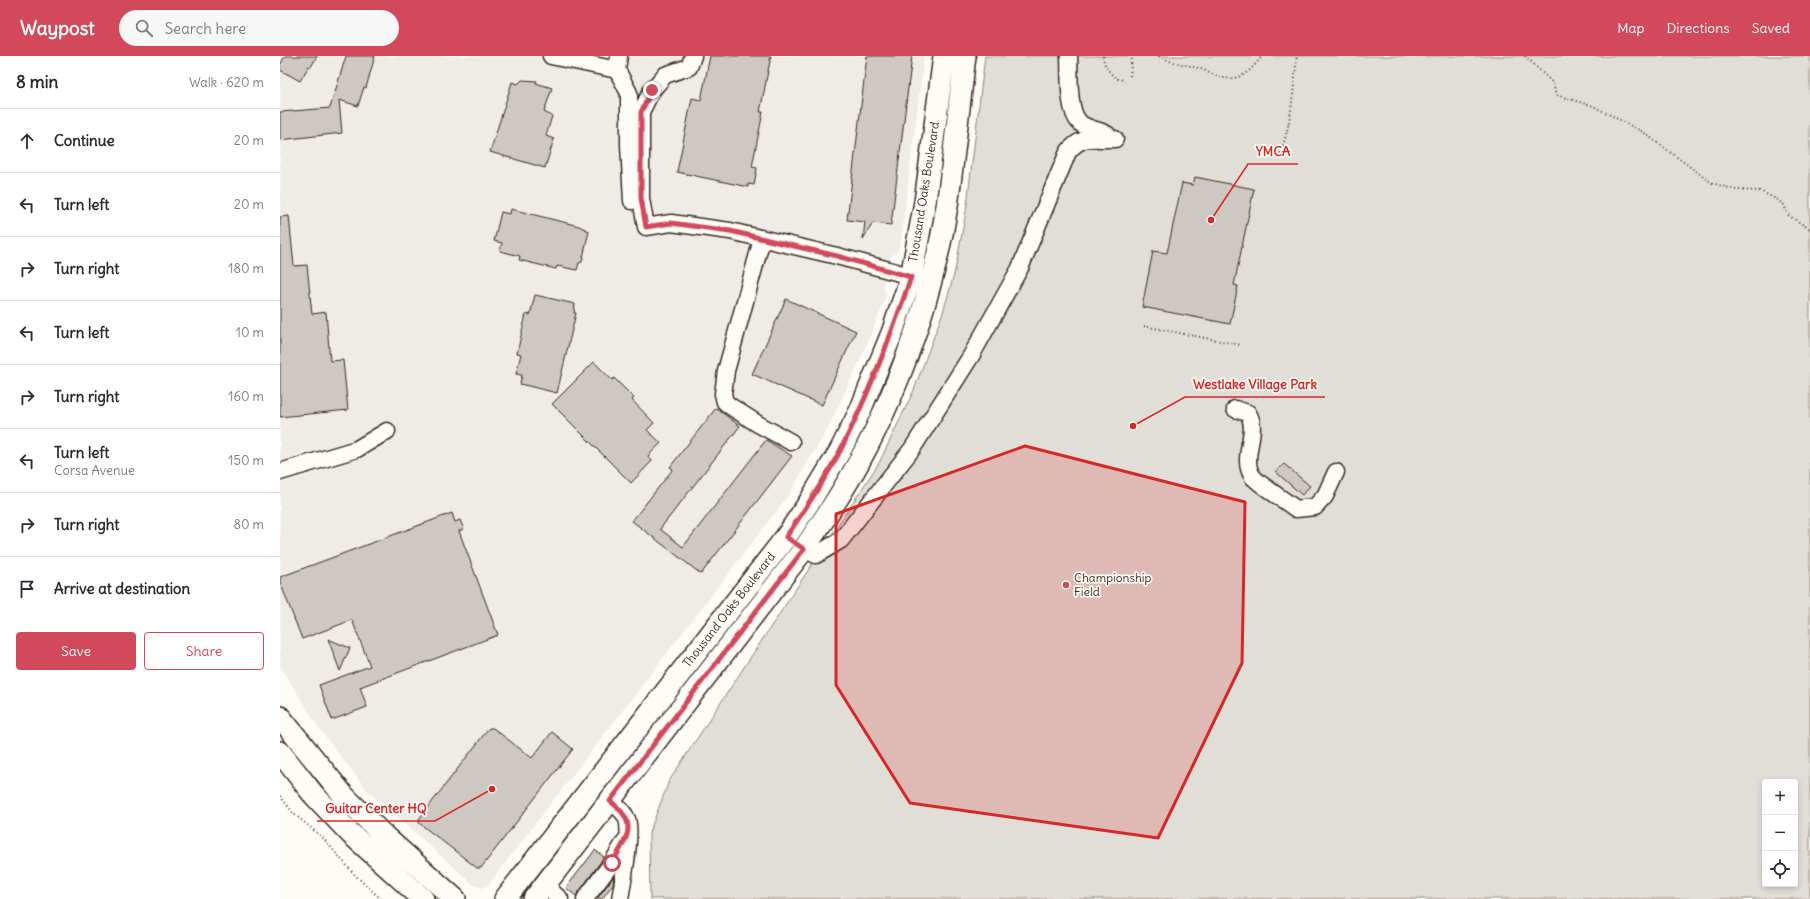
<!DOCTYPE html>
<meta charset="utf-8">
<style>
body{margin:0;font-family:Delius,sans-serif;background:#f7f7f7;color:#2b2b33}
.controls{position:absolute;right:12px;bottom:12px;display:grid;overflow:hidden;border-radius:4px;box-shadow:0 2px 6px #0003}
.controls button{width:36px;height:36px;display:grid;place-items:center;padding:0;border:0;border-bottom:1px solid #e1e1e2;background:#fff;color:#2b2b33;font:20px sans-serif}
.stop{position:absolute;width:12px;height:12px;margin:-9px;border:3px solid #d1495b;border-radius:50%;background:#fff}
.stop.end{background:#d1495b;border-color:#fff;box-shadow:0 1px 4px #0008}
.list{margin:0;padding:0;list-style:none}
h2{display:flex;justify-content:space-between;align-items:center;height:52px;margin:0;padding:0 16px;font-size:17px}
h2 small{font-size:13px;font-weight:400;color:#7c7c81}
.list li{display:grid;grid-template-columns:26px 1fr auto;gap:12px;align-items:center;box-sizing:border-box;height:64px;padding:0 16px;border-top:1px solid #e1e1e2}
.list b{display:block;font-size:15px;white-space:nowrap}
.list p{margin:0;font-size:13px;white-space:nowrap;color:#7c7c81}
.list em{font-size:13px;font-style:normal;color:#7c7c81}
.actions{display:flex;gap:8px;padding:12px 16px}
.actions a{flex:1;padding:9px 0;border:1px solid #d1495b;border-radius:4px;text-align:center;font-size:14px;color:#d1495b}
.actions .main{background:#d1495b;color:#fff}
.icon{flex:none;width:22px;height:22px;fill:none;stroke:currentColor;stroke-width:2;stroke-linecap:round;stroke-linejoin:round}
.map{position:relative;flex:none;width:1530px;height:843px;overflow:hidden}
header{display:flex;align-items:center;gap:24px;box-sizing:border-box;height:56px;padding:0 20px;background:#d1495b;color:#fff}
header strong{font-size:19px}
nav{display:flex;gap:22px;margin-inline-start:auto;font-size:14px}
.search{width:280px;height:36px;background:#f7f7f7;display:flex;align-items:center;gap:10px;box-sizing:border-box;padding:0 14px;border-radius:22px;color:#7c7c81;font-size:15px}
main{display:flex}
aside{flex:1;background:#fff}
.map>svg:first-child{display:block}
.built{fill:#efece7}
.green{fill:#e1ded7;stroke:#8e847a;fill-rule:evenodd}
.building{fill:#cdc8c2;stroke:#3b2a1e}
.lines{fill:none;stroke-linecap:round;stroke-linejoin:round}
.minor-casing{stroke:#3b2a1e;stroke-width:19}
.major-casing{stroke:#3b2a1e;stroke-width:24}
.path{stroke:#3b2a1e;stroke-width:2;stroke-dasharray:1 3;stroke-linecap:butt}
.minor{stroke:#fdfcf7;stroke-width:16}
.major{stroke:#fdfcf7;stroke-width:21}
.route{stroke:#d1495b;stroke-width:5}
.marked{fill:#d62828;fill-opacity:0.2;stroke:#d62828;stroke-width:3;stroke-linejoin:round}
.poi-dot{fill:#d1495b;stroke:#fdfcf7;stroke-width:1.5}
.labels{text-anchor:middle;stroke-width:3.5;stroke-linejoin:round;paint-order:stroke}
.street-label{font-size:12px;fill:#3b2a1e;stroke:#fdfcf7}
.poi-label{font-size:12px;fill:#3b2a1e;stroke:#fdfcf7;text-anchor:start}
.leader{fill:none;stroke:#d62828;stroke-width:1.5}
.callout-dot{fill:#d62828;stroke:#fdfcf7;stroke-width:1.5}
.callout-label{font-size:13px;text-anchor:middle;font-weight:bold;fill:#d62828;stroke:#fdfcf7;stroke-width:3.5;stroke-linejoin:round;paint-order:stroke}
</style>
<header>
<strong>Waypost</strong>
<div class="search"><svg class="icon" aria-label="search" viewBox="0 0 24 24"><circle cx="10" cy="10" r="6"/><path d="M15 15l6 6"/></svg>Search here</div>
<nav><a>Map</a><a>Directions</a><a>Saved</a></nav>
</header>
<main>
<aside>
<h2>8 min<small>Walk · 620 m</small></h2>
<ul class="list">
<li><svg class="icon" aria-label="ahead" viewBox="0 0 24 24"><path d="M12 20V5M6 11l6-6 6 6"/></svg><div><b>Continue</b></div><em>20 m</em></li>
<li><svg class="icon" aria-label="left" viewBox="0 0 24 24"><path d="M17 20v-9H6M10 6l-5 5 5 5"/></svg><div><b>Turn left</b></div><em>20 m</em></li>
<li><svg class="icon" aria-label="right" viewBox="0 0 24 24"><path d="M7 20v-9h11M14 6l5 5-5 5"/></svg><div><b>Turn right</b></div><em>180 m</em></li>
<li><svg class="icon" aria-label="left" viewBox="0 0 24 24"><path d="M17 20v-9H6M10 6l-5 5 5 5"/></svg><div><b>Turn left</b></div><em>10 m</em></li>
<li><svg class="icon" aria-label="right" viewBox="0 0 24 24"><path d="M7 20v-9h11M14 6l5 5-5 5"/></svg><div><b>Turn right</b></div><em>160 m</em></li>
<li><svg class="icon" aria-label="left" viewBox="0 0 24 24"><path d="M17 20v-9H6M10 6l-5 5 5 5"/></svg><div><b>Turn left</b><p>Corsa Avenue</p></div><em>150 m</em></li>
<li><svg class="icon" aria-label="right" viewBox="0 0 24 24"><path d="M7 20v-9h11M14 6l5 5-5 5"/></svg><div><b>Turn right</b></div><em>80 m</em></li>
<li><svg class="icon" aria-label="arrive" viewBox="0 0 24 24"><path d="M6 21V4h12l-3 4 3 4H6"/></svg><div><b>Arrive at destination</b></div></li>
</ul>
<div class="actions"><a class="main">Save</a><a>Share</a></div>
</aside>
<div class="map">
<svg width="1530" height="843" viewBox="0 0 1530 843">
<rect width="100%" height="100%" fill="#fdfcf7"/>
<filter id="ink" filterUnits="userSpaceOnUse"><feTurbulence type="fractalNoise" baseFrequency=".025" numOctaves="2"/><feDisplacementMap in="SourceGraphic" scale="8" xChannelSelector="R" yChannelSelector="G"/><feConvolveMatrix kernelMatrix="1 2 1 2 8 2 1 2 1" color-interpolation-filters="sRGB"/></filter>
<g filter="url(#ink)">
<!-- built -->
<path class="built" d="M0 0H644L621 185 618 195 611 200 603 231 607 239 581 302 548 372 508 440 208 829 202 832 194 829 87 734 41 675 0 610Z"/>
<!-- green -->
<path class="green" d="M705 0H1530V843H370L369 777 389 725 599 407 634 334 663 256 675 215 686 156ZM1485 726H1515V828H1485Z"/>
<!-- building -->
<path class="building" d="M5 0H37L31 11 29 10 20 25 0 14V9Z
M66 0H95L86 32 84 31 78 50 59 44 62 77 0 84V56L50 52Z
M430 0H491L480 56H483L472 111 477 112 474 129 468 128V131L397 116 412 42 421 44Z
M587 0H632L611 169 593 167 583 183 585 166 567 164Z
M242 24 257 25 256 27 272 32 264 56 272 60 266 80 274 83 265 112 210 96 232 26 238 28Z
M915 121 974 133 954 229 958 230 950 268 862 251 873 195 887 197 902 127 913 129Z
M231 153 299 170 309 175 302 206 299 207 297 214 277 210 276 213 239 204 240 200 220 195 222 187 214 185 221 156 230 158Z
M9 160 14 210 27 209 32 258 46 256 50 305 63 304 68 354 0 361V161Z
M255 239 295 248 294 257H296L277 337 240 328 242 319 236 318 241 298 237 297 246 258 250 259Z
M506 243 576 275 542 349 472 318Z
M314 306 332 324 334 322 354 342 352 344 374 367 367 374 381 387 368 400 372 405 351 427 272 348Z
M436 352 460 370 380 473 403 491 486 384 512 400 421 518 352 465 393 413 390 411Z
M1004 408 1030 430 1022 439 996 416Z
M172 457 175 466 180 464 184 473 179 475 218 579 80 631 87 651 52 664 39 629 90 610 72 564 22 583 0 526V521Z
M48 583 70 592 60 615Z
M209 672H213L252 702 272 676 293 693 201 812H197L139 767V763Z
M315 794 324 801 296 840 286 832Z
M334 820 333 828 322 843H317Z"/>
<g class="lines">
<defs>
<path id="minor" d="M271 0 337 14
M339 0 337 14 349 37V88L352 145
M789 0C790 17 787 55 800 67 808 74 819 73 828 79
M366 171 391 167 450 175 557 200 616 216 641 225
M366 171 361 143V56L372 34 385 19 409 11 413 0
M482 183 446 315 443 338 445 346 450 350 478 368 511 386
M955 353 968 357C980 376 959 402 973 421 980 429 1006 445 1016 453L1035 451 1045 440 1056 416
M0 416 77 393 107 375
M524 493 536 499 561 484 632 393 691 300 740 212 788 96C802 78 814 84 835 83
M330 745C336 750 344 755 347 763 352 779 343 824 340 843
M264 829 280 843
M305 843 332 807 345 785"/>
<path id="major" d="M0 661 64 740 103 779 175 843
M0 696 33 738 70 777 143 843
M225 843 506 481 530 445 560 395 580 355 612 277 631 221 645 146 664 0
M254 843 524 493C535 476 548 458 559 440 611 357 652 247 667 150 674 100 679 50 685 0"/>
</defs>
<!-- minor casing -->
<use href="#minor" class="minor-casing"/>
<!-- major casing -->
<use href="#major" class="major-casing"/>
<!-- path -->
<path class="path" d="M823 0C824 11 829 16 837 23L845 24
M879 0C893 8 906 8 921 13 925 14 928 17 932 18 956 29 969 18 982 0
M1245 0 1273 27 1276 39 1313 50 1363 76 1432 127 1456 134 1480 135 1496 143 1504 149 1508 159 1530 173
M850 20 852 0
M999 101C1012 67 1013 36 1017 0
M864 270 961 289
M0 740 14 758 42 781 76 820 101 843"/>
<!-- minor -->
<use href="#minor" class="minor"/>
<!-- major -->
<use href="#major" class="major"/>
</g>
</g>
<g class="lines" filter="url(#ink)">
<!-- route -->
<path class="route" d="M332 807C348 780 359 767 330 745L524 493 506 481C525 453 545 424 561 393 589 338 611 280 631 221L557 200 450 175 391 167 366 171 361 142V56L372 34"/>
</g>
<!-- marked area -->
<path class="marked" d="M745 390 965 446 962 607 878 782 630 747 556 629V458Z"/>
<!-- markers -->
<circle class="poi-dot" cx="786" cy="529" r="4"/>
<g class="labels">
<!-- street labels -->
<g class="street-label">
<text transform="translate(644 136) rotate(-81)" y="4">Thousand Oaks Boulevard</text>
<text transform="translate(449 554) rotate(-52)" y="4">Thousand Oaks Boulevard</text>
</g>
<!-- poi labels -->
<g class="poi-label">
<text x="794" y="526">Championship<tspan x="794" dy="14">Field</tspan></text>
</g>
</g>
<!-- callouts -->
<path class="leader" d="M931 164L968 108H1018M853 370L905 341H1045M212 733L155 765H37"/>
<g class="callout-dot">
<circle cx="931" cy="164" r="4"/>
<circle cx="853" cy="370" r="4"/>
<circle cx="212" cy="733" r="4"/>
</g>
<g class="callout-label">
<text x="993" y="100">YMCA</text>
<text x="975" y="333">Westlake Village Park</text>
<text x="96" y="757">Guitar Center HQ</text>
</g>
</svg>
<div class="controls">
<button>+</button>
<button>−</button>
<button><svg class="icon" aria-label="locate" viewBox="0 0 24 24"><circle cx="12" cy="12" r="6"/><path d="M12 2v4M12 18v4M2 12h4M18 12h4"/></svg></button>
</div>
<div class="stop" style="left:332px;top:807px"></div>
<div class="stop end" style="left:372px;top:34px"></div>
</div>
</main>
